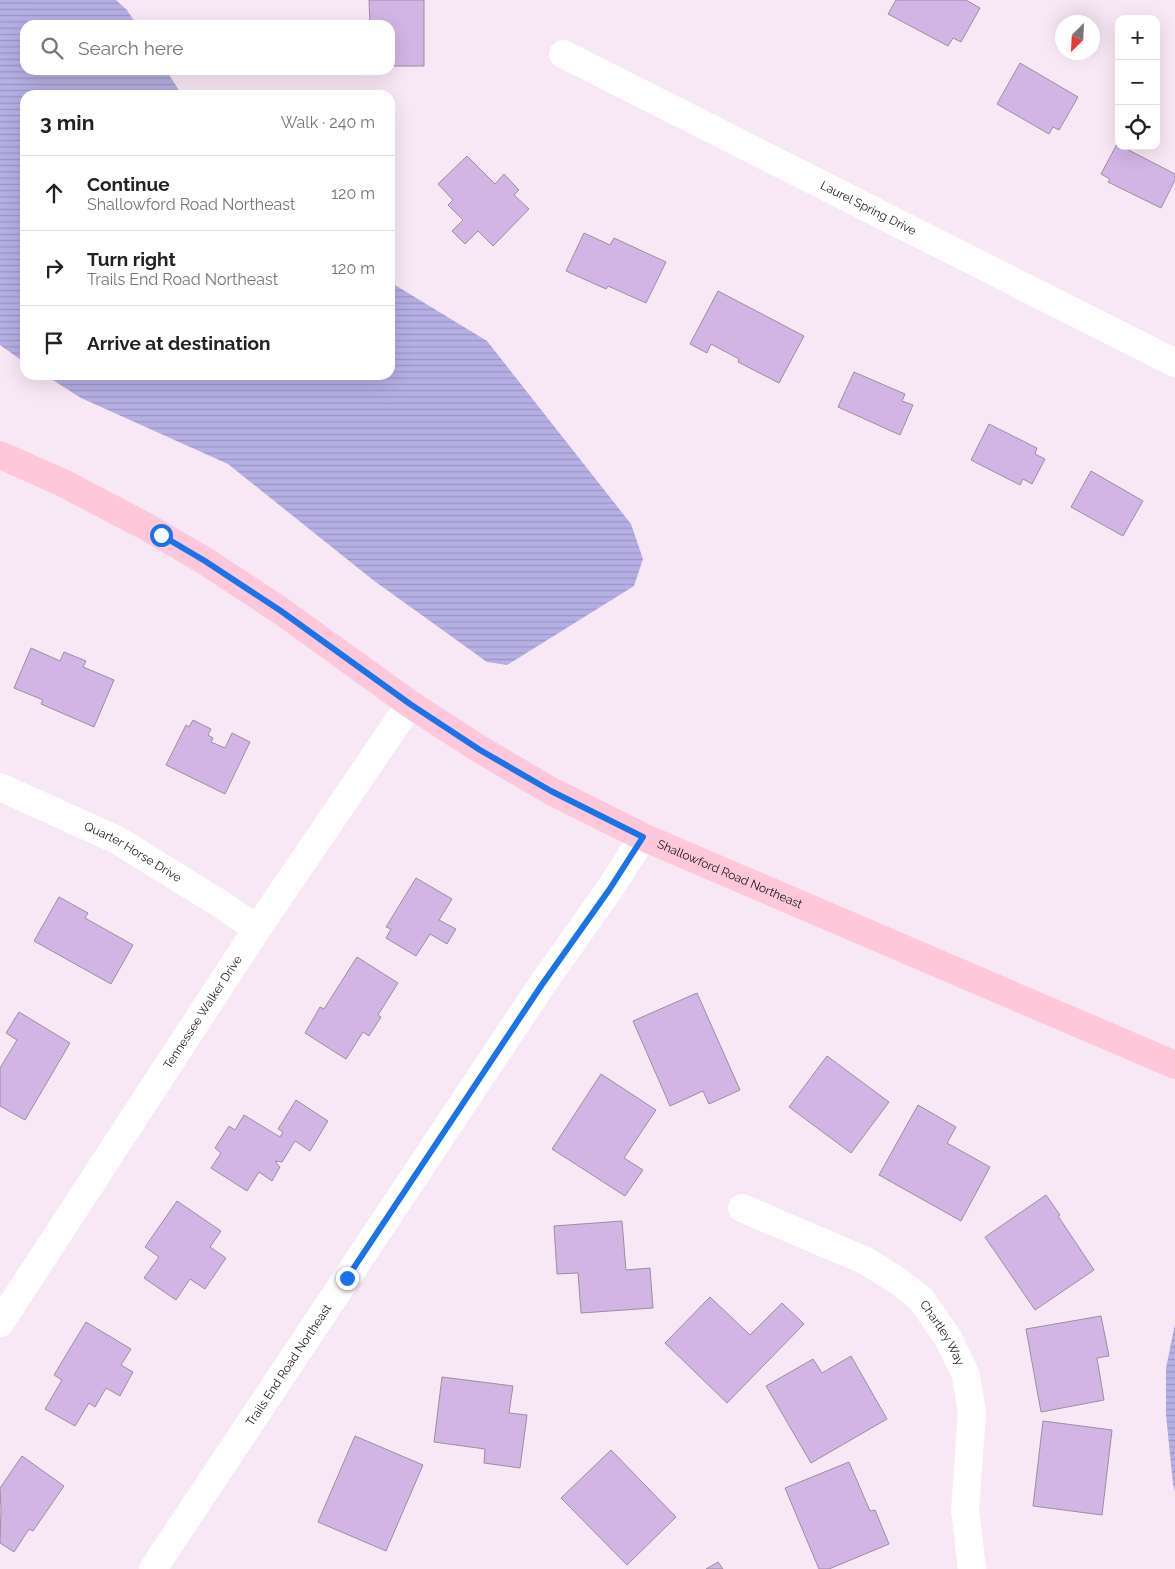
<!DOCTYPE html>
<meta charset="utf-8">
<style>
body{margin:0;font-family:Raleway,sans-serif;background:#f2f2f2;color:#222}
.controls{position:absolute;right:15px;top:15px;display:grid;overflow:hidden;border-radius:10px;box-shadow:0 5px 20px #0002}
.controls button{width:45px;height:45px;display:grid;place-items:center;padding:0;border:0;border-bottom:1px solid #e0e0e0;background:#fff;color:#222;font:25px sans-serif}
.compass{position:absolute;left:1055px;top:15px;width:45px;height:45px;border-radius:50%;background:#fff;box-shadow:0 5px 20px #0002;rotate:204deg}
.stop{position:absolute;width:15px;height:15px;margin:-11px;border:4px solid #1a73e8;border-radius:50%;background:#fff}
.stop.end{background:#1a73e8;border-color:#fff;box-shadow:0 1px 5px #0008}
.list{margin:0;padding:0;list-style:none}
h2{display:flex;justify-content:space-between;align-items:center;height:65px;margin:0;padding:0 20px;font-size:21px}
h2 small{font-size:16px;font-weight:400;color:#767676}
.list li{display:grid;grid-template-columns:32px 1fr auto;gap:15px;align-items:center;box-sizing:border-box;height:75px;padding:0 20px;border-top:1px solid #e0e0e0}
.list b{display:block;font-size:19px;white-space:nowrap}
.list p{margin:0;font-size:16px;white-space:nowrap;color:#767676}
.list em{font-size:16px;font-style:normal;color:#767676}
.icon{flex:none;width:28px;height:28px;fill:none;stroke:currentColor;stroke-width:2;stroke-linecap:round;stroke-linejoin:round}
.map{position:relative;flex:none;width:1175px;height:1569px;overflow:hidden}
.search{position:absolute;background:#fff;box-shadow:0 5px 20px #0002;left:20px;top:20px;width:375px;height:55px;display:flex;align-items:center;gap:12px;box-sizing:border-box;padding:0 18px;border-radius:15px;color:#767676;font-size:19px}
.panel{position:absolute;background:#fff;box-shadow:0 5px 20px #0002;left:20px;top:90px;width:375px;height:290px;border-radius:15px}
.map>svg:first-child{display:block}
.water{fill:url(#water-rules)}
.building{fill:#d2b4e5;stroke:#9990a0}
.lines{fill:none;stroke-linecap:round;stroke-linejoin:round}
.minor{stroke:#fff;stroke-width:28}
.major{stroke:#fec8da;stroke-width:28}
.route{stroke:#1a73e8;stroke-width:6}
.labels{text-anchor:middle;stroke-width:5;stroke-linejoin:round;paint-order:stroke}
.street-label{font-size:12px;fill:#1d171c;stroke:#fff}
</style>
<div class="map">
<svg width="1175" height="1569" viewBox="0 0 1175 1569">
<defs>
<pattern id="water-rules" width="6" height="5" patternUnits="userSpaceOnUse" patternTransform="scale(1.25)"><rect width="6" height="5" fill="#b5afe4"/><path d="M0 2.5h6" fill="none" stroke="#9b96c3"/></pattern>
</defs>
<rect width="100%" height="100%" fill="#f8e7f4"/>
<!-- water -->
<path class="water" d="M0 0H116L127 10 137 25H25V70H166L182 95H25V363L0 345Z
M390 282 487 341 631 524 643 559 634 586 507 665 487 662 373 580 228 464 81 398 45 375H390Z
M1175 1324V1492L1173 1484 1166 1415V1368Z"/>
<!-- building -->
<path class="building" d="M369 0H424V66H390V25H370Z
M896 0H966L980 8 961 42 953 38 948 46 888 14Z
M1020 63 1078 97 1059 130 1053 127 1049 134 997 104Z
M1117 144 1175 174V180L1161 208 1108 182 1110 179 1101 174Z
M467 156 495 184 504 174 519 190 514 195 529 209 493 246 478 231 465 244 452 231 463 220 448 205 453 200 438 184Z
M584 233 610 245 614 238 666 262 646 303 608 286 606 289 566 271Z
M718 291 804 336 779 383 738 362 739 359 711 344 707 353 690 344Z
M854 372 905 394 902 401 913 405 900 435 838 407Z
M989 424 1037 448 1035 454 1045 459 1032 484 1023 479 1020 485 971 460Z
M1091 471 1143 501 1123 536 1071 507Z
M31 648 60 661 64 652 86 661 83 667 114 680 94 727 41 704 43 700 14 688Z
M193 720 211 729 208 735 213 738 211 742 225 748 232 733 250 742 225 794 166 765 186 725 189 727Z
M416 878 452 899 439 920 456 929 447 944 430 934 416 956 386 938 391 929 386 927Z
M59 897 88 913 85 918 133 945 111 984 34 941Z
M357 957 398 983 378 1015 381 1017 369 1036 363 1032 346 1059 305 1033 320 1007 324 1009Z
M697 993 740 1090 709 1104 703 1091 670 1106 633 1021Z
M19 1012 70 1043 25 1120 0 1106V1068L17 1040 6 1033Z
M827 1056 889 1102 851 1153 789 1107Z
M601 1074 656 1110 624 1158 643 1170 625 1196 552 1149Z
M296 1100 328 1121 310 1151 295 1141 282 1162 275 1161 280 1167 272 1181 259 1172 247 1191 211 1168 221 1153 215 1148 229 1126 235 1130 244 1115 280 1137 283 1132 278 1129Z
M918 1105 956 1127 947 1143 990 1167 961 1221 879 1175Z
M1046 1195 1060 1215 1058 1216 1094 1270 1035 1310 985 1237Z
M177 1201 221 1231 210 1247 226 1258 205 1289 190 1279 176 1300 144 1278 159 1257 145 1247Z
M622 1221 626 1270 650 1268 653 1308 581 1313 578 1273 557 1274 554 1226Z
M710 1297 750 1335 782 1303 804 1324 727 1403 665 1343Z
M1101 1316 1109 1356 1097 1358 1104 1400 1041 1412 1026 1329Z
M86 1322 131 1349 121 1365 133 1372 120 1396 106 1388 95 1407 89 1403 75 1426 45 1409 62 1380 54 1375Z
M851 1356 887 1419 811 1463 766 1386 813 1359 822 1373Z
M442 1377 513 1386 509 1413 527 1415 520 1468 484 1463 485 1449 434 1442Z
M1043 1421 1112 1430 1102 1515 1033 1506Z
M355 1436 423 1465 386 1551 318 1522Z
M611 1450 676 1517 627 1565 561 1498Z
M22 1456 64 1486 33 1531 29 1529 14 1552 0 1543 1 1509 0 1488Z
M849 1462 870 1511 875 1510 889 1544 829 1569H819L785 1488Z
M718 1562 723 1569H706Z"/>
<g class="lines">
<!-- minor -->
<g class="minor">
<path id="s1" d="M563 54 1175 363"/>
<path id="s2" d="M0 787 117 840 219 903 257 929"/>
<path id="s3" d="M742 1208 866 1261 898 1281 921 1299 948 1338 966 1375 972 1413 965 1510 972 1569"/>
<path id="s4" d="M0 1323 257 929 410 704"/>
<path id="s5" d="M153 1569 541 986 609 890 643 837"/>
</g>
<!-- major -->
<path class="major" id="s6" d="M0 455 63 483 147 527 205 561 281 611 410 704 481 750 551 791 643 837 1175 1065"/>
</g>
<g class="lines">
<!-- route -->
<path class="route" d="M161 535 205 561 281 611 410 704 480 750 551 791 643 837 609 890 541 986 347 1278"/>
</g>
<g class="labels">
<!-- street labels -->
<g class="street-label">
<text dy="4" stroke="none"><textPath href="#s1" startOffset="342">Laurel Spring Drive</textPath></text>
<text dy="4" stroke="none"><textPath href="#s2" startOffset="148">Quarter Horse Drive</textPath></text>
<text dy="4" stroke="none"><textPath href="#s6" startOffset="844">Shallowford Road Northeast</textPath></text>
<text dy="4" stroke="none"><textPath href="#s4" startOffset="371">Tennessee Walker Drive</textPath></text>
<text dy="4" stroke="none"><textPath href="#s3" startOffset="242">Chartley Way</textPath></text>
<text dy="4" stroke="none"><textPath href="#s5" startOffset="245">Trails End Road Northeast</textPath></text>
</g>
</g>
</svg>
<div class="controls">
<button>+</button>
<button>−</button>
<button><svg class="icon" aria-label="locate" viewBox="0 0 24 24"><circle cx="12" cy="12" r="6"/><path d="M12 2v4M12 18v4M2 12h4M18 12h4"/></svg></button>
</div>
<svg class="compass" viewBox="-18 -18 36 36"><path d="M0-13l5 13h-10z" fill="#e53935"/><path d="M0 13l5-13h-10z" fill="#767676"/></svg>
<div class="stop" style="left:161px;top:535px"></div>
<div class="stop end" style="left:347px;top:1278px"></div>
<div class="search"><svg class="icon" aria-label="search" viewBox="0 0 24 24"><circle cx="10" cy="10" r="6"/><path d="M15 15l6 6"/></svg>Search here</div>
<section class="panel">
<h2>3 min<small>Walk · 240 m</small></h2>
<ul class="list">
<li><svg class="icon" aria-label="ahead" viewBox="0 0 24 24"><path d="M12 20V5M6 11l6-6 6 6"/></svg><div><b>Continue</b><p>Shallowford Road Northeast</p></div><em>120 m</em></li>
<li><svg class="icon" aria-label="right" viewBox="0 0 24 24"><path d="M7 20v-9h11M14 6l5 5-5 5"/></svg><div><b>Turn right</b><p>Trails End Road Northeast</p></div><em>120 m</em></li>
<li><svg class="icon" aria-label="arrive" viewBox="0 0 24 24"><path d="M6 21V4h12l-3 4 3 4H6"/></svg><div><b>Arrive at destination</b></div></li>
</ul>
</section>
</div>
